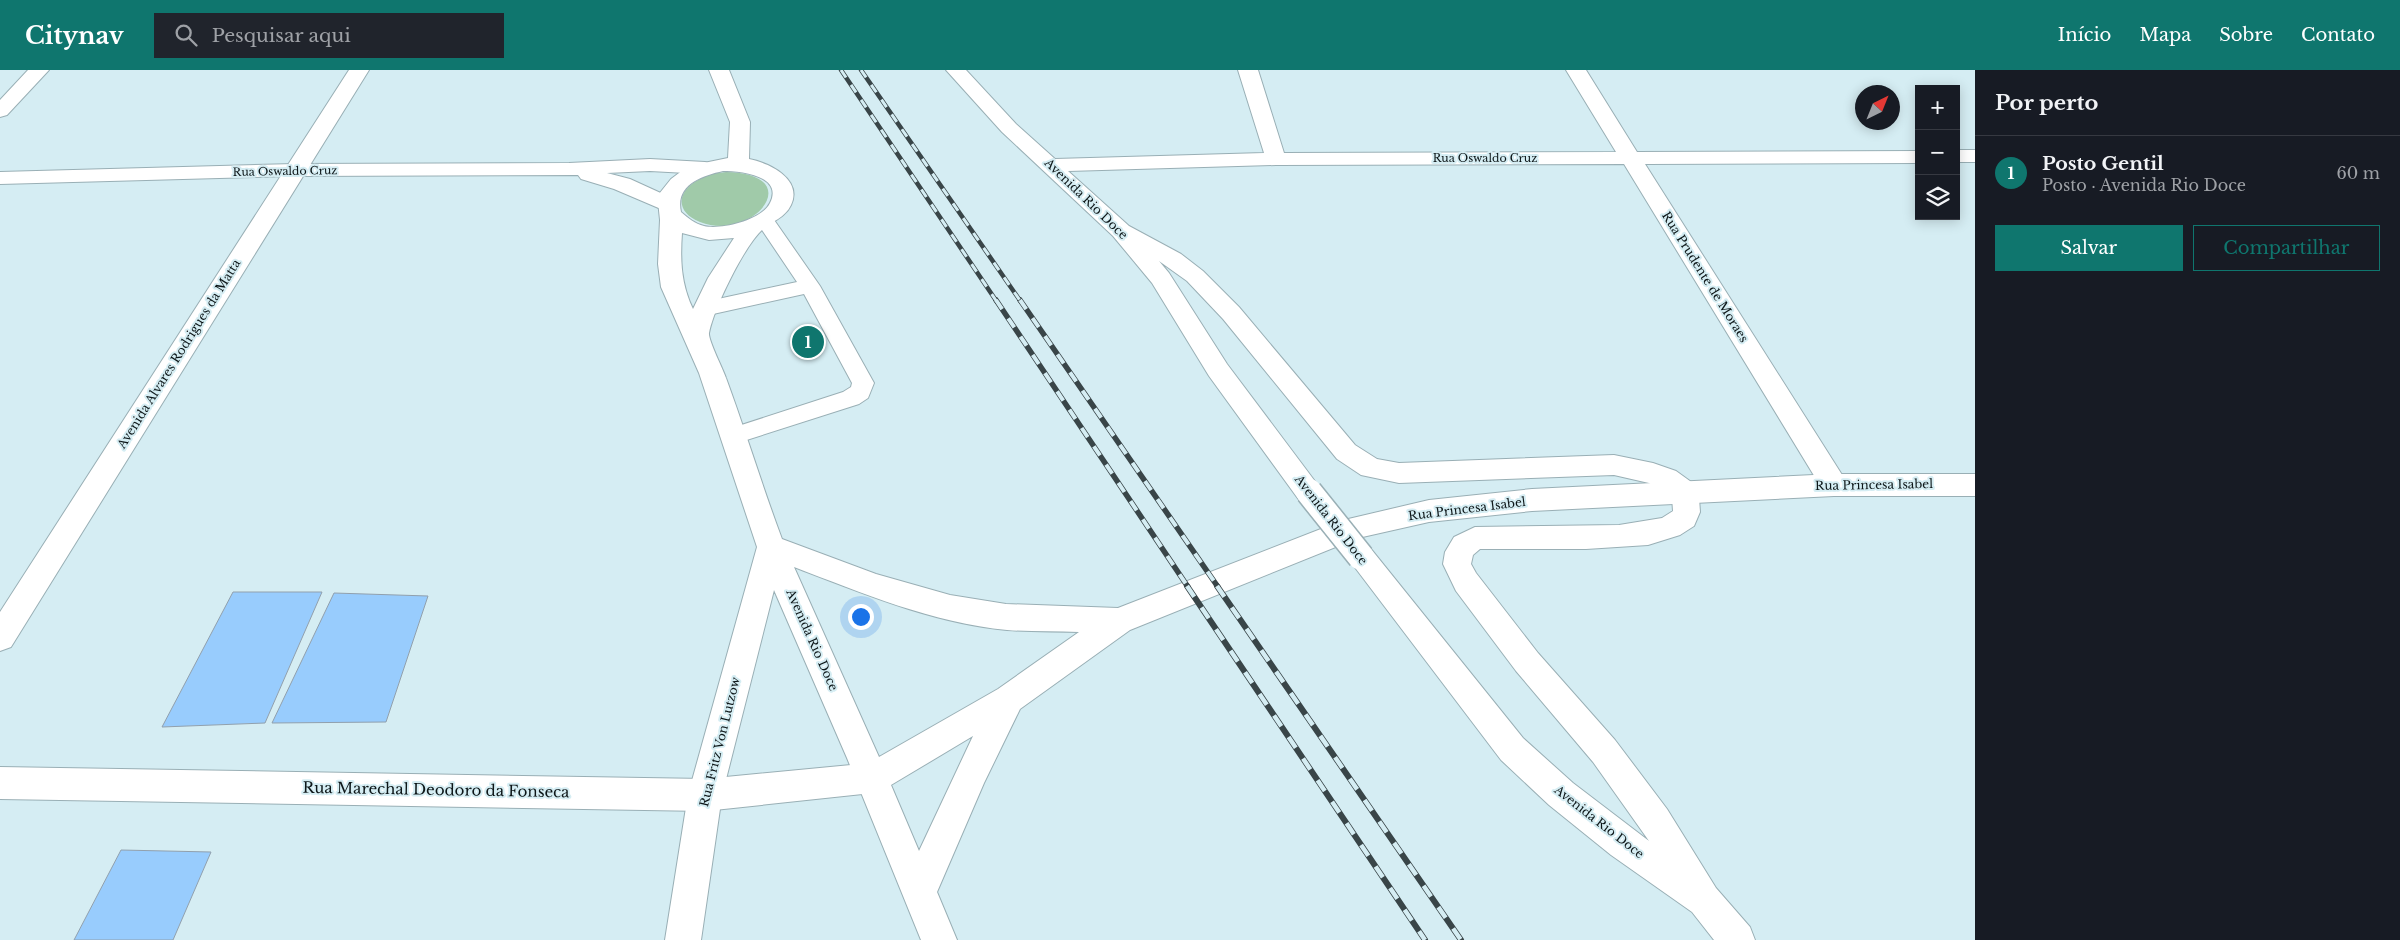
<!DOCTYPE html>
<html lang="pt">
<meta charset="utf-8">
<style>
body{margin:0;font-family:"Libre Baskerville",serif;background:#20242c;color:#f1f3f6}
.controls{position:absolute;right:15px;top:15px;display:grid;overflow:hidden;border-radius:0px;box-shadow:0 2px 12px #0003}
.controls button{width:45px;height:45px;display:grid;place-items:center;padding:0;border:0;border-bottom:1px solid #363941;background:#171b24;color:#f1f3f6;font:25px sans-serif}
.compass{position:absolute;left:1855px;top:15px;width:45px;height:45px;border-radius:50%;background:#171b24;box-shadow:0 2px 12px #0003;rotate:43deg}
.you{position:absolute;left:860px;top:546px;width:18px;height:18px;margin:-12px;border:4px solid #fff;border-radius:50%;background:#1a73e8;box-shadow:0 0 0 8px #1a73e833}
.badge{display:grid;place-items:center;width:32px;height:32px;border-radius:50%;background:#0f766e;color:#fff;font-size:16px;font-weight:700}
.pin{position:absolute;translate:-50% -50%;border:2px solid #fff;box-shadow:0 1px 5px #0006}
.list{margin:0;padding:0;list-style:none}
h2{display:flex;justify-content:space-between;align-items:center;height:65px;margin:0;padding:0 20px;font-size:21px}
h2 small{font-size:16px;font-weight:400;color:#9ea1a6}
.list li{display:grid;grid-template-columns:32px 1fr auto;gap:15px;align-items:center;box-sizing:border-box;height:75px;padding:0 20px;border-top:1px solid #363941}
.list b{display:block;font-size:19px;white-space:nowrap}
.list p{margin:0;font-size:16px;white-space:nowrap;color:#9ea1a6}
.list em{font-size:16px;font-style:normal;color:#9ea1a6}
.actions{display:flex;gap:10px;padding:15px 20px}
.actions a{flex:1;padding:11px 0;border:1px solid #0f766e;border-radius:0px;text-align:center;font-size:18px;color:#0f766e}
.actions .main{background:#0f766e;color:#fff}
.icon{flex:none;width:28px;height:28px;fill:none;stroke:currentColor;stroke-width:2;stroke-linecap:round;stroke-linejoin:round}
.map{position:relative;flex:none;width:1975px;height:870px;overflow:hidden}
header{display:flex;align-items:center;gap:30px;box-sizing:border-box;height:70px;padding:0 25px;background:#0f766e;color:#fff}
header strong{font-size:24px}
nav{display:flex;gap:28px;margin-inline-start:auto;font-size:18px}
.search{width:350px;height:45px;background:#20242c;display:flex;align-items:center;gap:12px;box-sizing:border-box;padding:0 18px;border-radius:0px;color:#9ea1a6;font-size:19px}
main{display:flex}
aside{flex:1;background:#171b24}
.map>svg:first-child{display:block}
.green{fill:#a0caa9}
.building{fill:#98ccfd;stroke:#91a0ad}
.lines{fill:none;stroke-linecap:round;stroke-linejoin:round}
.service-casing{stroke:#99afb5;stroke-width:2}
.minor-casing{stroke:#99afb5;stroke-width:2}
.tertiary-casing{stroke:#99afb5;stroke-width:2}
.service{fill:#fff;fill-rule:evenodd}
.minor{fill:#fff;fill-rule:evenodd}
.tertiary{fill:#fff;fill-rule:evenodd}
.rail-far2-casing{stroke:#394548;stroke-width:4.5}
.rail-far1-casing{stroke:#394548;stroke-width:5.5}
.rail-casing{stroke:#394548;stroke-width:6}
.rail-far2{stroke:#d5edf3;stroke-width:3;stroke-dasharray:9;stroke-linecap:butt}
.rail-far1{stroke:#d5edf3;stroke-width:4;stroke-dasharray:11;stroke-linecap:butt}
.rail{stroke:#d5edf3;stroke-width:4.5;stroke-dasharray:13;stroke-linecap:butt}
.minor-bridge-casing{stroke:#99afb5;stroke-width:29;stroke-linecap:butt}
.minor-bridge{stroke:#fff;stroke-width:26}
.labels{text-anchor:middle;stroke-width:4;stroke-linejoin:round;paint-order:stroke}
.far-street-label{font-size:11px;fill:#0d1618;stroke:#d5edf3}
.street-label{font-size:12px;fill:#0d1618;stroke:#d5edf3}
.near-street-label{font-size:15px;fill:#0d1618;stroke:#d5edf3}
</style>
<header>
<strong>Citynav</strong>
<div class="search"><svg class="icon" aria-label="search" viewBox="0 0 24 24"><circle cx="10" cy="10" r="6"/><path d="M15 15l6 6"/></svg>Pesquisar aqui</div>
<nav><a>Início</a><a>Mapa</a><a>Sobre</a><a>Contato</a></nav>
</header>
<main>
<div class="map">
<svg width="1975" height="870" viewBox="0 0 1975 870">
<rect width="100%" height="100%" fill="#d5edf3"/>
<!-- green -->
<path class="green" d="M726 102C810 104 752 173 700 152 674 142 677 120 700 109 708 104 717 103 726 102Z"/>
<!-- building -->
<path class="building" d="M233 522H322L265 653 162 657Z
M334 523 428 526 386 652 272 653Z
M121 780 211 782 173 870H74Z"/>
<g class="lines">
<defs>
<path id="service" d="M765 145 772 147 820 216 874 313 868 328 859 334 734 374 726 372 723 366 726 360 843 322 851 317 852 313 804 224 704 246 697 244 694 239 697 234 704 232 797 212 756 151 758 147Z"/>
<path id="minor" d="M28 0H49L7 45 0 47V30Z
M946 0H966L1016 54 1055 89 1264 83 1238 0H1258L1284 83 1616 82 1566 0H1586L1637 82 1919 81V93L1645 94 1844 408 1848 415 1844 422 1834 426 1824 422 1624 94 1276 95 1068 101 1129 156 1181 184 1203 201 1239 237 1355 375 1377 389 1399 393 1614 385 1653 393 1676 401 1694 414 1699 428 1700 442 1694 456 1680 465 1648 475 1586 479H1480L1473 485 1471 494 1476 503 1538 583 1615 670 1667 739 1716 818 1750 857 1755 870H1714L1692 842 1611 785 1549 735 1501 690 1347 487 1351 479 1361 475 1371 479 1523 668 1573 713 1649 771 1593 692 1516 601 1456 521 1443 494 1445 482 1454 467 1475 457 1619 455 1662 448 1673 441 1672 427 1649 413 1614 405 1399 413 1361 405 1337 389 1223 249 1187 211 1159 191 1169 203 1227 294 1323 422 1319 430 1309 433 1299 430 1209 306 1152 213 1113 166 1002 62Z
M1956 80H1975V92H1956Z
M650 89 705 92 712 94 715 98 712 102 705 104 650 101 607 103 630 109 676 130 679 135 676 140 668 142 614 119 581 109 578 105 295 106 0 114V102L295 94 569 93Z
M872 693 884 697 888 708 884 719 872 723 705 741 0 729V697L705 709Z"/>
<path id="tertiary" d="M349 0H369L11 577 0 581V542Z
M709 0H729L750 52 749 89C769 93 803 109 791 135 785 148 772 151 763 159 744 176 714 238 709 263 708 270 723 299 726 308 746 362 762 416 782 469L876 504 950 525 1006 534 1118 538 1344 450 1429 430 1532 419 1834 404H1975V426H1834L1532 441 1429 452 1358 468 1130 560 1020 639 984 713 937 822 957 870H921L847 688 774 520 722 725 701 870H665L688 725 757 477 699 303 661 217 658 194 660 150 658 131 659 124 671 109 683 100 699 94 728 88 730 52ZM723 101C739 101 784 105 770 133 762 150 721 160 704 156 695 154 688 148 681 142 675 115 701 106 723 101ZM682 163 709 170 734 168 708 208 693 239C681 214 680 190 682 163ZM794 497C862 523 933 553 1007 560 1031 562 1055 561 1079 562L998 619 879 687ZM973 666 919 781 891 715Z"/>
</defs>
<!-- service casing -->
<use href="#service" class="service-casing"/>
<!-- minor casing -->
<use href="#minor" class="minor-casing"/>
<!-- tertiary casing -->
<use href="#tertiary" class="tertiary-casing"/>
<!-- service -->
<use href="#service" class="service"/>
<!-- minor -->
<use href="#minor" class="minor"/>
<!-- tertiary -->
<use href="#tertiary" class="tertiary"/>
<defs>
<path id="rail-far2" d="M841 0 997 232
M861 0 1021 232"/>
<path id="rail-far1" d="M996 230 1188 517
M1020 230 1218 517"/>
<path id="rail" d="M1187 516 1425 870
M1217 516 1461 870"/>
</defs>
<!-- rail-far2 casing -->
<use href="#rail-far2" class="rail-far2-casing"/>
<!-- rail-far1 casing -->
<use href="#rail-far1" class="rail-far1-casing"/>
<!-- rail casing -->
<use href="#rail" class="rail-casing"/>
<!-- rail-far2 -->
<use href="#rail-far2" class="rail-far2"/>
<!-- rail-far1 -->
<use href="#rail-far1" class="rail-far1"/>
<!-- rail -->
<use href="#rail" class="rail"/>
<defs>
<path id="minor-bridge" d="M1309 422 1361 487"/>
</defs>
<!-- minor-bridge casing -->
<use href="#minor-bridge" class="minor-bridge-casing"/>
<!-- minor-bridge -->
<use href="#minor-bridge" class="minor-bridge"/>
</g>
<g class="labels">
<!-- far-street labels -->
<g class="far-street-label">
<text x="1485" y="92">Rua Oswaldo Cruz</text>
<text transform="translate(285 101) rotate(-1)" y="4">Rua Oswaldo Cruz</text>
</g>
<!-- street labels -->
<g class="street-label">
<text transform="translate(1086 129) rotate(44)" y="4">Avenida Rio Doce</text>
<text transform="translate(1705 207) rotate(58)" y="4">Rua Prudente de Moraes</text>
<text transform="translate(179 284) rotate(-58)" y="4">Avenida Alvares Rodrigues da Matta</text>
<text transform="translate(1874 415) rotate(-1)" y="4">Rua Princesa Isabel</text>
<text transform="translate(1467 439) rotate(-7)" y="4">Rua Princesa Isabel</text>
<text transform="translate(1331 450) rotate(52)" y="4">Avenida Rio Doce</text>
<text transform="translate(812 570) rotate(66)" y="4">Avenida Rio Doce</text>
<text transform="translate(720 672) rotate(-76)" y="4">Rua Fritz Von Lutzow</text>
<text transform="translate(1599 752) rotate(38)" y="4">Avenida Rio Doce</text>
</g>
<!-- near-street labels -->
<g class="near-street-label">
<text transform="translate(436 720) rotate(1)" y="5">Rua Marechal Deodoro da Fonseca</text>
</g>
</g>
</svg>
<div class="controls">
<button>+</button>
<button>−</button>
<button><svg class="icon" aria-label="layers" viewBox="0 0 24 24"><path d="M12 4l9 5-9 5-9-5zM3 14l9 5 9-5"/></svg></button>
</div>
<svg class="compass" viewBox="-18 -18 36 36"><path d="M0-13l5 13h-10z" fill="#e53935"/><path d="M0 13l5-13h-10z" fill="#9ea1a6"/></svg>
<div class="you"></div>
<div class="pin badge" style="left:808px;top:272px">1</div>
</div>
<aside>
<h2>Por perto<small></small></h2>
<ul class="list">
<li><span class="badge">1</span><div><b>Posto Gentil</b><p>Posto · Avenida Rio Doce</p></div><em>60 m</em></li>
</ul>
<div class="actions"><a class="main">Salvar</a><a>Compartilhar</a></div>
</aside>
</main>
